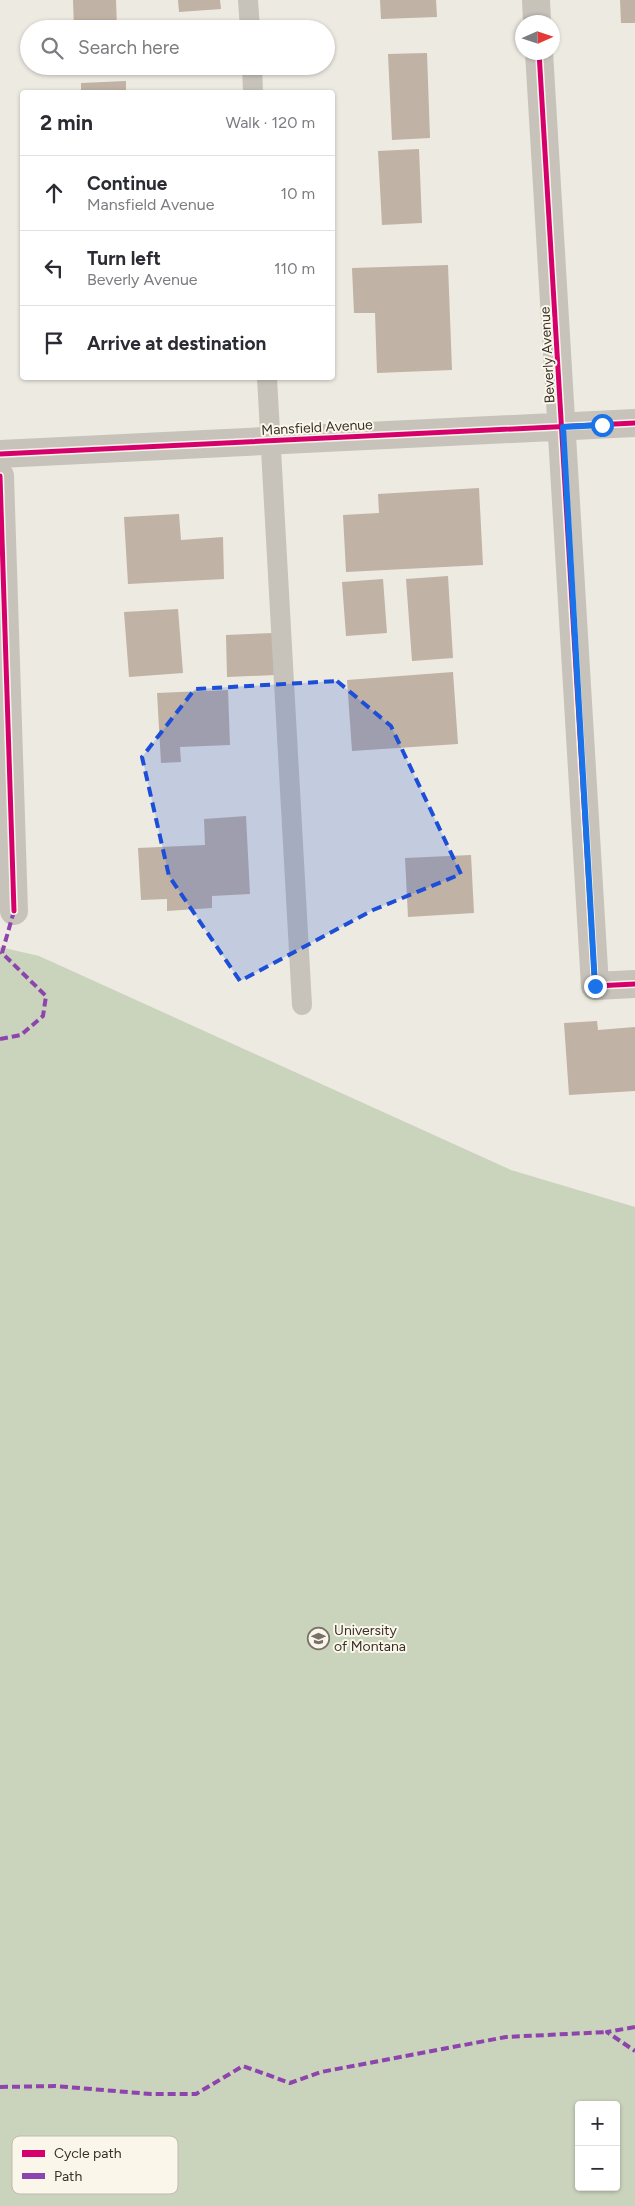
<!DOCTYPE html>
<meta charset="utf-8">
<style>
body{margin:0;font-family:Figtree,sans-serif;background:#f2f2f3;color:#2b2b33}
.controls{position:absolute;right:15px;bottom:15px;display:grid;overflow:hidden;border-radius:5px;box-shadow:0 1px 4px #0004}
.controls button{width:45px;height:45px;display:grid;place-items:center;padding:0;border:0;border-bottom:1px solid #e1e1e2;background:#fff;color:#2b2b33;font:25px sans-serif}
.compass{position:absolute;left:515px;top:15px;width:45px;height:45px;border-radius:50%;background:#fff;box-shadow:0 1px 4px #0004;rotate:87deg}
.stop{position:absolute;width:15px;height:15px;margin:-11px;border:4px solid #1a73e8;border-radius:50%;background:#fff}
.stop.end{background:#1a73e8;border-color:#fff;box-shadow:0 1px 5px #0008}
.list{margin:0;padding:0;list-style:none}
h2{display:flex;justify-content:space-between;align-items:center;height:65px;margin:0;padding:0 20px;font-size:21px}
h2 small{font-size:16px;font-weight:400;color:#7c7c81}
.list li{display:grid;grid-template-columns:32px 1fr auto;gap:15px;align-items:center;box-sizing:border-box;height:75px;padding:0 20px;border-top:1px solid #e1e1e2}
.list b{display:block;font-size:19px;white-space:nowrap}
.list p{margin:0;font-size:16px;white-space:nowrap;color:#7c7c81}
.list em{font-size:16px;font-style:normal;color:#7c7c81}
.icon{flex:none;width:28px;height:28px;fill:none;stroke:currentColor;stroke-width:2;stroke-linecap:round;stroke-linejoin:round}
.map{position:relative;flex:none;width:635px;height:2206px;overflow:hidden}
.search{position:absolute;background:#fff;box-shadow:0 1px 4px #0004;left:20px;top:20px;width:315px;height:55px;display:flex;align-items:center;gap:12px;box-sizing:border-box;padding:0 18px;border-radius:28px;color:#7c7c81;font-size:19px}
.panel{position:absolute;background:#fff;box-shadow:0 1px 4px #0004;left:20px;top:90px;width:315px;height:290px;border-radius:5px}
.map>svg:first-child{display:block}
.green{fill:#cad3bc;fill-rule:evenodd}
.building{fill:#c0b2a4}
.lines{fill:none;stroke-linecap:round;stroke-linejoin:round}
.service{stroke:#c7c3bb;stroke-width:20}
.minor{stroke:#c7c3bb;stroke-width:28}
.quiet{stroke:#8e44ad;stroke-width:4;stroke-dasharray:8 4;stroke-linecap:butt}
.cycleway-casing{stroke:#faf6ea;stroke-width:8}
.cycleway{stroke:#d6006c;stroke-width:5}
.route{stroke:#1a73e8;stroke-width:6}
.marked{fill:#1d4ed8;fill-opacity:0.2;stroke:#1d4ed8;stroke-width:4;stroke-dasharray:10 6;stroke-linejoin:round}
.labels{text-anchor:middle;stroke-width:4;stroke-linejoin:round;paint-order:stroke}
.street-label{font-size:14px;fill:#383029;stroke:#faf6ea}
.poi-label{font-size:14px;fill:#383029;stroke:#faf6ea;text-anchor:start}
.key{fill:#faf6ea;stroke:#c0bbb0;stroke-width:1}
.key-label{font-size:14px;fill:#383029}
</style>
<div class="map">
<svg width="635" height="2206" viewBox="0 0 635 2206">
<rect width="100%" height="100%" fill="#edeae2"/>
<!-- green -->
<path class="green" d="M0 947 39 956 511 1170 635 1207V2206H0ZM579 2105H616V2187H579Z"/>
<!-- building -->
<path class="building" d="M73 0H116L117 29H74Z
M178 0H220L221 9 179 12Z
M380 0H436L437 17 381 19Z
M620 0H635V23H621Z
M192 20 193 29H144V25Z
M427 53 430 138 392 140 388 54Z
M126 81V92H81V83Z
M419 149 422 223 382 225 378 151Z
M448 265 452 370 377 373 375 313H354L352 268Z
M479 488 483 565 346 572 343 515 379 513 378 494Z
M179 514 181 540 223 537 224 579 128 584 124 517Z
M448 576 453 658 412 661 406 579Z
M383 579 387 633 346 636 342 582Z
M178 609 183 673 129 677 124 612Z
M273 633 275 675 227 677 226 635Z
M453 672 458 744 352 751 347 680Z
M228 690 230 745 180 747 181 762 161 763 157 693Z
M246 816 250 894 212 896V908L167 911V899L141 900 138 848 205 845 204 819Z
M471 855 474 913 408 917 405 858Z
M597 1021 598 1030 635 1027V1091L569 1095 564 1023Z"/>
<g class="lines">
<!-- service -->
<path class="service" d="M248 0 250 29
M252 66 253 92
M267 378 302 1005"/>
<!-- minor -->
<path class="minor" d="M536 0 537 22
M539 52 595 986 635 984
M0 454 635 423
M0 476 14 911"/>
<!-- quiet -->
<path class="quiet" d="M0 1039 21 1035 43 1016 46 996 2 953 14 911
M635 2027 607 2032 635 2051
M0 2087 55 2086 151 2094H196L243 2066 290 2083 321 2072 506 2037 607 2032"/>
<defs>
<path id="cycleway" d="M539 52 595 986 635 984
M0 454 635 423
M0 476 14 911"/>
</defs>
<!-- cycleway casing -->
<use href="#cycleway" class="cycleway-casing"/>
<!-- cycleway -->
<use href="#cycleway" class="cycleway"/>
</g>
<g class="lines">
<!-- route -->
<path class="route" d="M595 986 563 427 602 425"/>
</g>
<!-- marked area -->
<path class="marked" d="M337 681 391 726 461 874 373 910 240 981 169 876 142 757 195 689Z"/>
<!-- icons -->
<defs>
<symbol id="university-ring" viewBox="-11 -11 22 22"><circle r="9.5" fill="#faf6ea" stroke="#77716a" stroke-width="1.5"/><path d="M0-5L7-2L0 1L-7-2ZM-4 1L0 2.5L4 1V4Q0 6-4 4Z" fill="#77716a"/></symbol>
</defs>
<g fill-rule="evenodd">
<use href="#university-ring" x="306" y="1626" width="25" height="25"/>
</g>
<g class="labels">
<!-- street labels -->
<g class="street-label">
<text transform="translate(547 355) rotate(-93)" y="5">Beverly Avenue</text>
<text transform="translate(317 427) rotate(-3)" y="5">Mansfield Avenue</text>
</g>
<!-- poi labels -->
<g class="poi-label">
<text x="334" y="1635">University<tspan x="334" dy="16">of Montana</tspan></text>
</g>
</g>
<!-- legend -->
<rect x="12" y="2136" width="166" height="58" rx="8" class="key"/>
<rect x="22" y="2150" width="23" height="7" fill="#d6006c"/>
<rect x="22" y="2173" width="23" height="6" fill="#8e44ad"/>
<g class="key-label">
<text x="54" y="2158">Cycle path</text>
<text x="54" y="2181">Path</text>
</g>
</svg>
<div class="controls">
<button>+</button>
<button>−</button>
</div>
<svg class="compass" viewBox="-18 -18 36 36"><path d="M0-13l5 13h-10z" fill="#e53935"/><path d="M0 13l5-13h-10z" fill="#7c7c81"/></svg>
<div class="stop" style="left:602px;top:425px"></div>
<div class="stop end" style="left:595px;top:986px"></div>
<div class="search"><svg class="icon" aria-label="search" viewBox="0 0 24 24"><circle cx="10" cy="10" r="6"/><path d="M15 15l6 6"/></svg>Search here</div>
<section class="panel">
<h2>2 min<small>Walk · 120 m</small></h2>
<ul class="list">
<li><svg class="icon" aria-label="ahead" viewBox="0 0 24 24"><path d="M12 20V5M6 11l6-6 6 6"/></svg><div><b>Continue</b><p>Mansfield Avenue</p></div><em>10 m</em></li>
<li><svg class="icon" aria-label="left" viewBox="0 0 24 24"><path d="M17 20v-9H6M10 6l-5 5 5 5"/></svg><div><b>Turn left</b><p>Beverly Avenue</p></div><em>110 m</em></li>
<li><svg class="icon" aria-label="arrive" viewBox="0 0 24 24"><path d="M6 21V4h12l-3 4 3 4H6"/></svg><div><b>Arrive at destination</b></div></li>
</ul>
</section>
</div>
